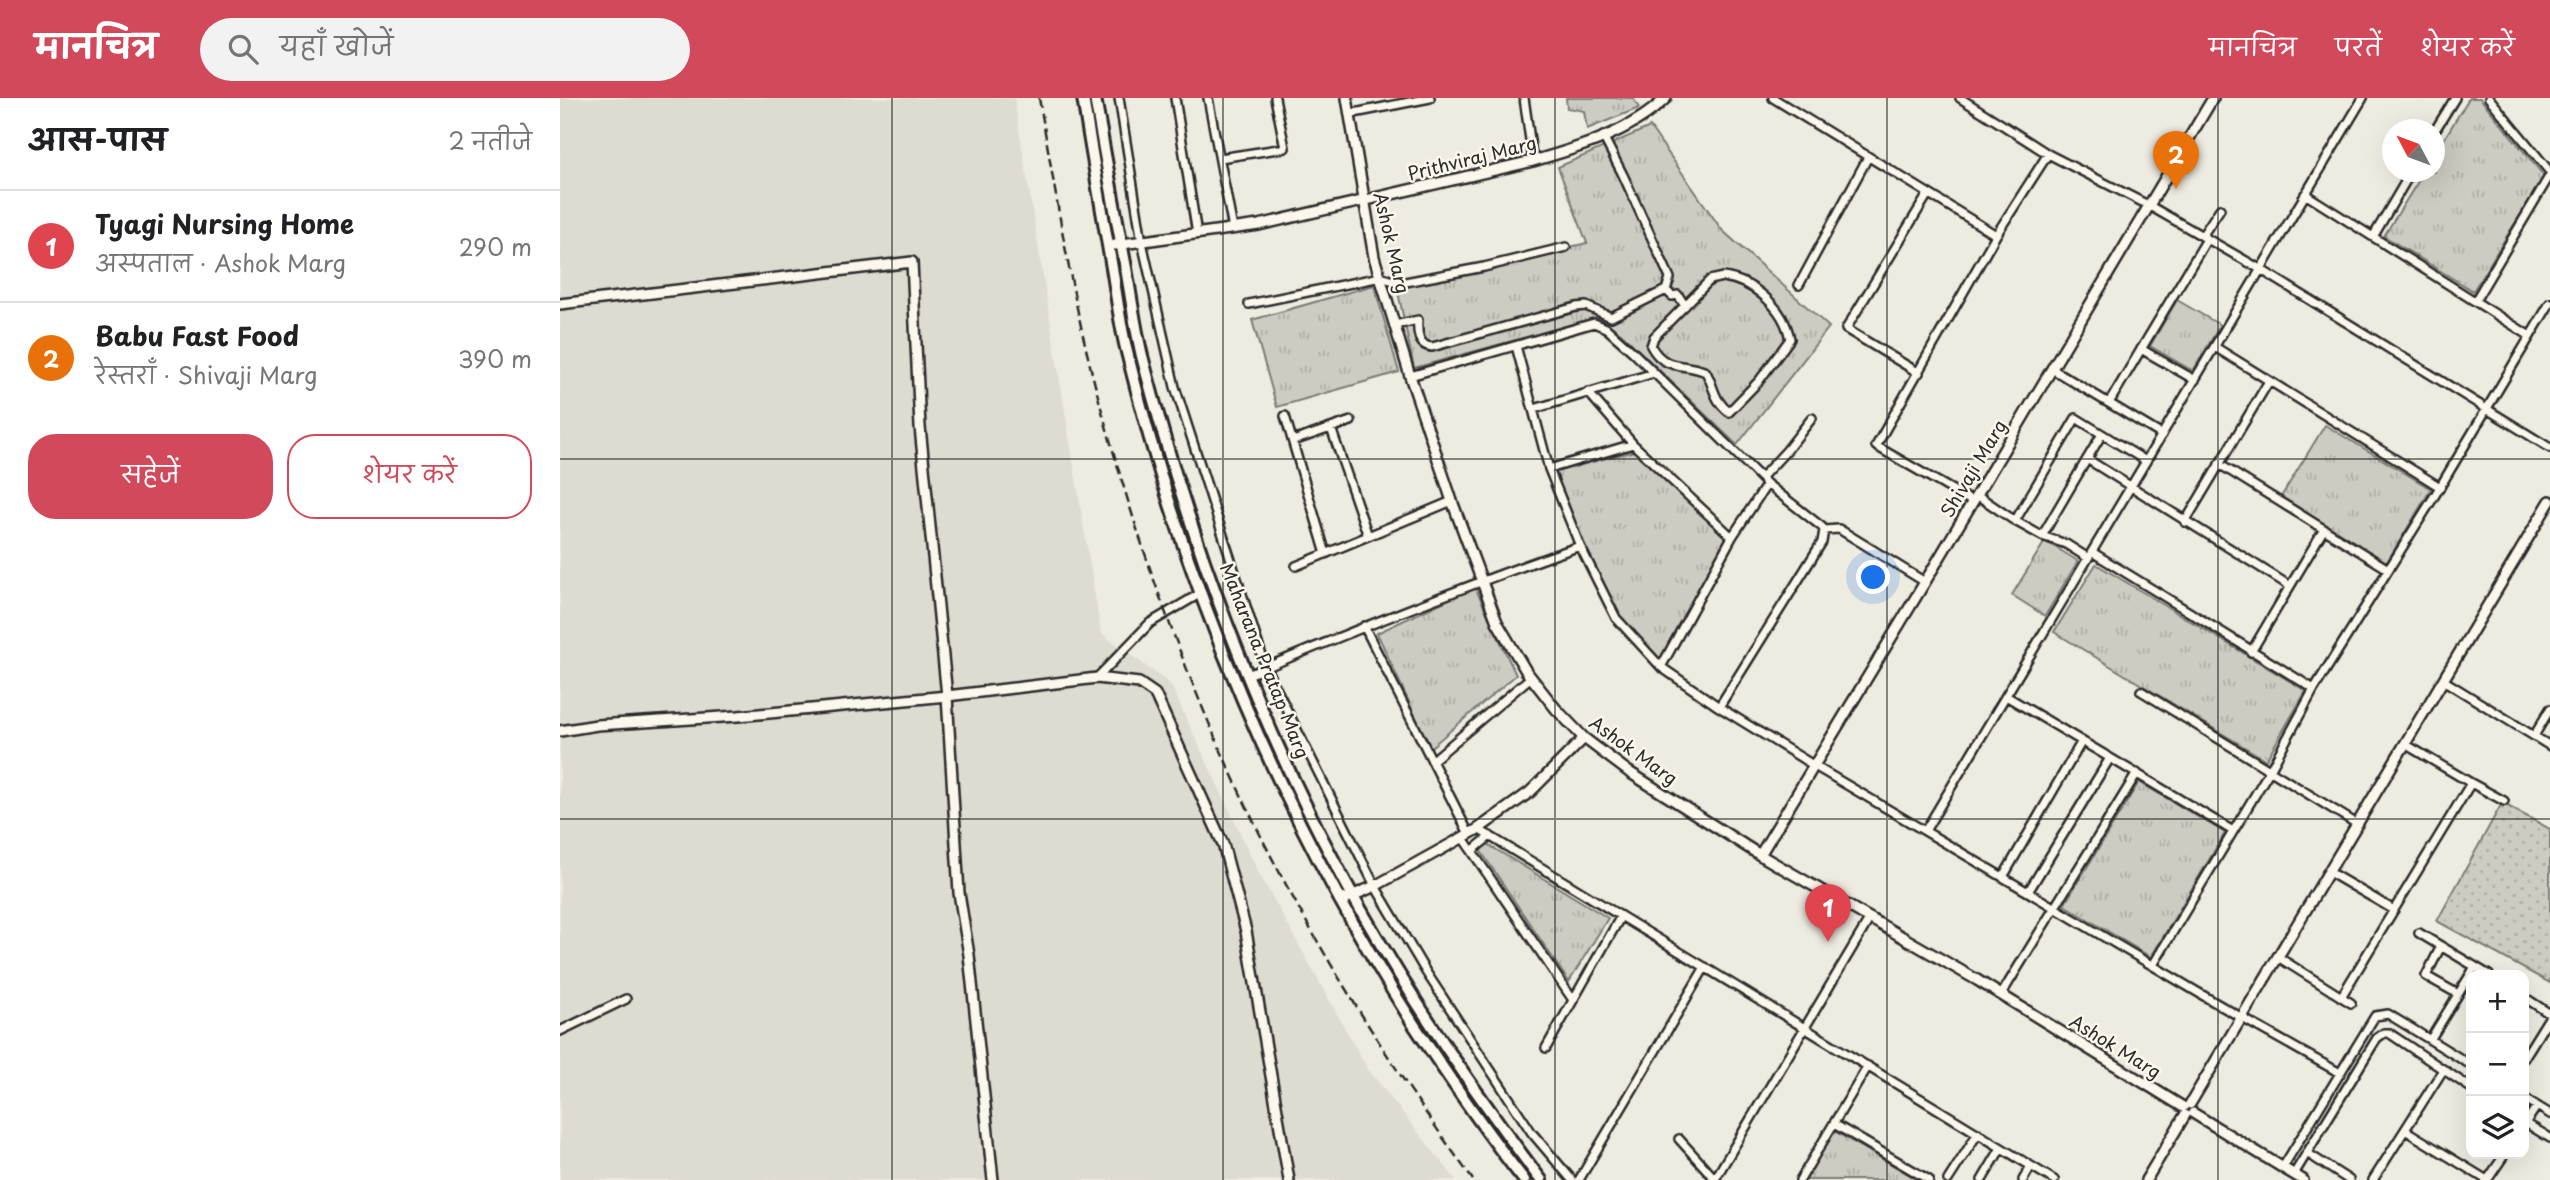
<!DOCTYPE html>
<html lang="hi">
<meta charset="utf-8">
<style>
body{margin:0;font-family:"Playpen Sans","Playpen Sans Deva",sans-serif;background:#f2f2f2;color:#202124}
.controls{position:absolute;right:21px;bottom:21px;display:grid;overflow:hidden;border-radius:14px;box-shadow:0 7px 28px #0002}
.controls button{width:63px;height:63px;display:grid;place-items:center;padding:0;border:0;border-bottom:2px solid #e0e0e0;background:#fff;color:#202124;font:35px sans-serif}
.compass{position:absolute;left:1822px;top:21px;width:63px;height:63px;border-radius:50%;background:#fff;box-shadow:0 7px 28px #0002;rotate:311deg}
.you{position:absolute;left:1314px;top:480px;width:24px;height:24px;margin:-18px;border:5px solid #fff;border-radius:50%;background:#1a73e8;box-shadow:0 0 0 10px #1a73e833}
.badge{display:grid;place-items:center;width:46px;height:46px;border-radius:50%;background:#d1495b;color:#fff;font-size:23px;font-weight:700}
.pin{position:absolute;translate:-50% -58px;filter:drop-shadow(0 2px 4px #0008)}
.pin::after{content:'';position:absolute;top:37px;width:24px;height:21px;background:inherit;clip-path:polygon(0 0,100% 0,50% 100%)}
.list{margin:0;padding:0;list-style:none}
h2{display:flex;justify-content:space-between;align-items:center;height:91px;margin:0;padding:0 28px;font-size:30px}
h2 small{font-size:23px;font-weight:400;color:#757577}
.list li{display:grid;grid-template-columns:46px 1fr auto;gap:21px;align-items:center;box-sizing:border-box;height:112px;padding:0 28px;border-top:2px solid #e0e0e0}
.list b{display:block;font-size:26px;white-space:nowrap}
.list p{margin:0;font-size:23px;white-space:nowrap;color:#757577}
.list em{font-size:23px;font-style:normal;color:#757577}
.actions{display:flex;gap:14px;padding:21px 28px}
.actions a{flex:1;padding:16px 0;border:2px solid #d1495b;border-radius:28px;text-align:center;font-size:24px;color:#d1495b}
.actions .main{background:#d1495b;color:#fff}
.icon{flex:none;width:38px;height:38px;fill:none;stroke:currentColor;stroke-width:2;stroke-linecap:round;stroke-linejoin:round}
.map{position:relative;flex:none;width:1990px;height:1082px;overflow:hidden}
header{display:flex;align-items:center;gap:42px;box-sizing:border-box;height:98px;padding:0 35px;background:#d1495b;color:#fff}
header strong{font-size:33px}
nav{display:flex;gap:38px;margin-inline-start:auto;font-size:24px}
.search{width:490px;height:63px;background:#f2f2f2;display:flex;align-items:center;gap:18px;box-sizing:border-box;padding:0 24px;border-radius:38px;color:#757577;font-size:26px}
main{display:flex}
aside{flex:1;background:#fff}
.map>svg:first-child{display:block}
.built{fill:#dedbd1}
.grass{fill:url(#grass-dots);stroke:#7c7b76;stroke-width:2}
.park{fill:url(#park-tufts);stroke:#7c7b76;stroke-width:2}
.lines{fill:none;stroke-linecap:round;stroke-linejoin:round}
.minor-casing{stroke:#2b2b2b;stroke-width:12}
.tertiary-casing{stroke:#2b2b2b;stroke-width:14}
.secondary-casing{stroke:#2b2b2b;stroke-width:16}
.minor{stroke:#fbf7ec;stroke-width:7}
.tertiary{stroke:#fbf7ec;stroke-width:9}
.secondary{stroke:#fbf7ec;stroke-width:10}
.rail{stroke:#2b2b2b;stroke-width:2.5;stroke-dasharray:10 5;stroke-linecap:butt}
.grid{fill:none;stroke:#2b2b2b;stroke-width:2;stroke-opacity:0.55}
.labels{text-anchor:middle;stroke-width:5;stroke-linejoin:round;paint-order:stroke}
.street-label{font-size:18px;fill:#2b2b2b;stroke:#fbf7ec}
</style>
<header>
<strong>मानचित्र</strong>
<div class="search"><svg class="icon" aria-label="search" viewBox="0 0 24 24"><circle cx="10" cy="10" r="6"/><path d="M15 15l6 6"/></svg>यहाँ खोजें</div>
<nav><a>मानचित्र</a><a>परतें</a><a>शेयर करें</a></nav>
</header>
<main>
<aside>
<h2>आस-पास<small>2 नतीजे</small></h2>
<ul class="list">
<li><span class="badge" style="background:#e0444e">1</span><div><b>Tyagi Nursing Home</b><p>अस्पताल · Ashok Marg</p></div><em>290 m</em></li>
<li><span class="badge" style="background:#e8710a">2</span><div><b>Babu Fast Food</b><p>रेस्तराँ · Shivaji Marg</p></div><em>390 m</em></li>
</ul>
<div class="actions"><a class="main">सहेजें</a><a>शेयर करें</a></div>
</aside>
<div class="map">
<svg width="1990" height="1082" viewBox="0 0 1990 1082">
<defs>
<pattern id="grass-dots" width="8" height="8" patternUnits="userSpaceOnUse" patternTransform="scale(1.75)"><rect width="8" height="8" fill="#cecbc2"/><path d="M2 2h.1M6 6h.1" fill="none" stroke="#b1aea7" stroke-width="1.8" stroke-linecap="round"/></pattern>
<pattern id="park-tufts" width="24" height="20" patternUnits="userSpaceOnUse" patternTransform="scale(1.75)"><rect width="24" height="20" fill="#cecbc2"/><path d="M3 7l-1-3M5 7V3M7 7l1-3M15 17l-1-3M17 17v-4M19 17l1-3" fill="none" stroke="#b1aea7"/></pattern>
</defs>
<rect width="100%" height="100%" fill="#eeebe0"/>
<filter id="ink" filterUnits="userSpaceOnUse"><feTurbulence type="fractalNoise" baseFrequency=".0143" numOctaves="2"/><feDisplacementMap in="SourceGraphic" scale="14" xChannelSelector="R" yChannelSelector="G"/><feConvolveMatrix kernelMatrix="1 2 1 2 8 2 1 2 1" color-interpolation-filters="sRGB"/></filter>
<g filter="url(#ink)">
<!-- built -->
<path class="built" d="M0 0H454L541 535 610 586 699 775 807 970 896 1082H0Z"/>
<!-- grass -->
<path class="grass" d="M1942 705 1990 731V885L1877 823Z"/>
<!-- park -->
<path class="park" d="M1006 0H1073L1079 10 1027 31 1024 13 1007 10Z
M1909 0H1920L1984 78 1913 193 1824 138 1864 74H1874L1875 56Z
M1090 29 1162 132 1269 229 1177 347 1061 235 1044 224 1027 222 854 270 837 189 1027 145 998 69Z
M814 187 839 274 717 309 692 222Z
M1617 202 1660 227 1633 273 1590 248Z
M1765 327 1871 391 1827 464 1721 399Z
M1074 353 1168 441 1100 562 1057 518 1017 444 994 374Z
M1485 443 1518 463 1485 518 1452 497Z
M1536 466 1746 593 1706 662 1494 534Z
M915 489 956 577 870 650 817 535Z
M1579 684 1665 735 1591 859 1504 807Z
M927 746 1048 820 1009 884 918 749Z
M1274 1033 1358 1082H1244Z"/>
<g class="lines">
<defs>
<path id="minor" d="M559 0 582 144 615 289 706 570 815 788 866 874 972 1035 1012 1082
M615 0 637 136
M648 0 673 131
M964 0 973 63
M1213 0 1436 137
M1400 0 1488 56 1588 107 1700 171 1990 350
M1929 0 1990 74
M789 16 870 0
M1874 34 1895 0
M1043 38 1063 77 1110 180 1106 192 1112 198 1118 197 1125 208
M660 60 725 50 715 0
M1745 96 1970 238
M1642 138 1660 111
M1813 139 1851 74
M1163 179C1194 183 1224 210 1230 241L1199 283 1169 314C1153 301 1155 291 1146 274 1125 264 1105 274 1091 248L1094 239 1150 182Z
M1239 187 1308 59
M1915 203 1990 77
M689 206 821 179 840 185 924 169 1006 149
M835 227 858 222C857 234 858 248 872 249L1016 209 1026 208 1051 219 1106 192
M956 248 989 371 1020 448 1056 520 1101 569 1159 609 1253 667 1661 908 1780 975
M1655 249 1880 389
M1581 251 1635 282
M1492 271 1602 337
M1359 275 1286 231 1368 96
M850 278 1034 225 1046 230 1073 254 1207 386 1262 429 1264 432 1262 444 1159 609
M1028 294 1073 346
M1549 305 1647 141
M974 311 1094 275
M725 318 766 456
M771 330 808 438
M733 343 791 323
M1527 361 1542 336
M1659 366 1828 471
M989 371 1073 346 1172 439
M1201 380 1227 352 1252 320
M1417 397 1455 423 1482 438 1506 446 1528 460
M1413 404 1316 348 1436 137 1488 56
M1455 423 1516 320 1586 363
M1625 424 1709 283
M1264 432 1279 431 1365 484
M1482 438 1527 361 1730 488
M1532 454 1754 591
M736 468 892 403
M804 528 909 736
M1691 554 1764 431
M1101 569 1172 439 1207 386
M688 577C797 531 907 487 1020 448
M537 580 590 525 641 495
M1883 582 1990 648
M1581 593 1797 726
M1446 598 1673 733
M1974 638 1990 611
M872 663 971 579
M1911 685 1944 703
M918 731 1494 1082
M1365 733 1803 0
M903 740 1013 902
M912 753 930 738
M1769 774 1834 812
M1443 779 1522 643
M1468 794 1550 660
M1859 835 1929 877
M1881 848 1866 878 1898 896
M1718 859 1791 905
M1593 867 1710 672 1754 591 1880 389 1990 205
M1441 897 1577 675
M1781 899 1911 685 1845 646
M1964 899 1990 916
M0 933 66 901
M1870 942 1915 869
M986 950 1061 818
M1964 960 1990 918
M1964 1000 1990 1016
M1964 1024 1990 1040
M1274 1026 1369 1082
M1964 1027 1977 1008
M1845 1032 1927 1082
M1119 1041 1156 1082
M1747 1055 1789 1082
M1723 1069 1815 918 1828 916 1911 967
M1734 1076 1817 940 1824 935H1829L1911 990
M1155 1081 1310 820
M1928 1081 1945 1056
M1019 1082 1145 869
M1240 1082 1308 968
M1388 1082 1418 1035
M1422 1082 1441 1050
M1463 1082 1471 1068
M1813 1082 1883 972"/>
<path id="tertiary" d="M787 0 814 159 850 278 892 403 937 524 966 573 996 611 1024 640 1069 674 1200 757 1417 882 1623 1009
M555 147 699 127 973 63C1019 50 1071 34 1106 0
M0 206 352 164 360 329 387 598 399 795 409 857 433 1082
M0 633 37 627 178 618 387 598 537 580 579 585 595 596 663 746 686 833 729 1082
M1200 757 1365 484 1653 0
M780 803 815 788 918 731 970 694 1024 640
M1630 1006 1990 403
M1633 1015 1743 1082
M1586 1082 1625 1017"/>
<path id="secondary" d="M523 0C532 57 542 113 552 170 557 199 560 229 568 258 626 494 723 721 854 927 889 980 924 1032 964 1082
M535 0C545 57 555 113 566 170 571 199 575 229 582 258 622 413 676 565 747 710 811 841 893 966 981 1082"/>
</defs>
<!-- minor casing -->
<use href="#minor" class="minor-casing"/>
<!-- tertiary casing -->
<use href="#tertiary" class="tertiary-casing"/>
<!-- secondary casing -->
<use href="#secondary" class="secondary-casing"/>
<!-- minor -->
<use href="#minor" class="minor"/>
<!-- tertiary -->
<use href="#tertiary" class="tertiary"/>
<!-- secondary -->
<use href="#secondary" class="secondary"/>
<!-- rail -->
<path class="rail" d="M479 0C497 101 512 203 539 302 574 433 619 563 676 686 740 826 824 958 913 1082"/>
</g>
</g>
<!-- grid -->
<path class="grid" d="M332 0V1082M663 0V1082M995 0V1082M1327 0V1082M1658 0V1082M0 361H1990M0 721H1990"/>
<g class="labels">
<!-- street labels -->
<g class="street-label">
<text transform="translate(912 61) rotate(-14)" y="6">Prithviraj Marg</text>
<text transform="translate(831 145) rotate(77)" y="6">Ashok Marg</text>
<text transform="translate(1414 371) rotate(-59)" y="6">Shivaji Marg</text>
<text transform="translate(704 563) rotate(68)" y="6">Maharana Pratap Marg</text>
<text transform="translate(1073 653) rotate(36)" y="6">Ashok Marg</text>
<text transform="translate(1555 949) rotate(32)" y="6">Ashok Marg</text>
</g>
</g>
</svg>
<div class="controls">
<button>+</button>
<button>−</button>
<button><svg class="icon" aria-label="layers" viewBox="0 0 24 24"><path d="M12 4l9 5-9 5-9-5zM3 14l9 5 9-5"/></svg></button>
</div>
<svg class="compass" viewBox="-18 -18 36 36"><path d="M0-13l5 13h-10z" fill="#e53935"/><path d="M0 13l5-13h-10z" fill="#757577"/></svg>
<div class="you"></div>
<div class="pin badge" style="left:1268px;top:844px;background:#e0444e">1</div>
<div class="pin badge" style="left:1616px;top:91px;background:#e8710a">2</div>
</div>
</main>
